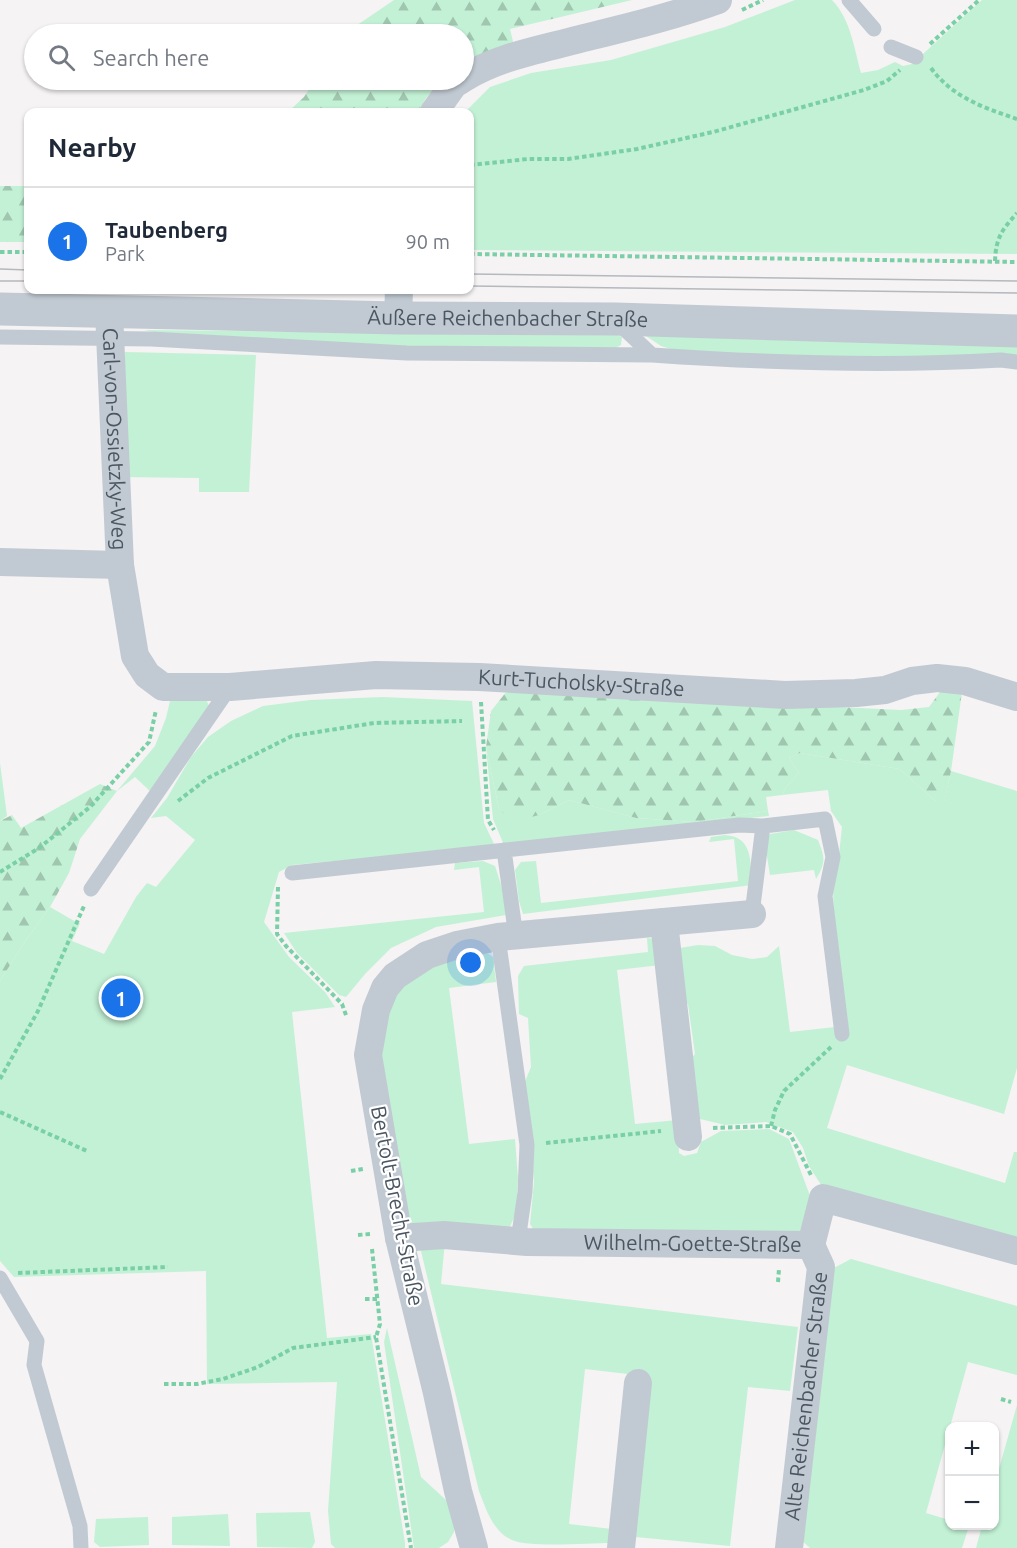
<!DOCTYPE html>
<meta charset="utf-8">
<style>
body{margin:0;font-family:Ubuntu,sans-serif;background:#f2f2f3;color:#1f2937}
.controls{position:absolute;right:18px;bottom:18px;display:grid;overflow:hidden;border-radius:12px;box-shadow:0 2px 4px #0004}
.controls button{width:54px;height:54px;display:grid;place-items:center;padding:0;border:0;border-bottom:2px solid #e0e1e3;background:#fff;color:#1f2937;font:30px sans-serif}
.you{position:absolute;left:471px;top:963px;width:21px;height:21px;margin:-15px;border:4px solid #fff;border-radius:50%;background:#1a73e8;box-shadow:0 0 0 9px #1a73e833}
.badge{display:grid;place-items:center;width:39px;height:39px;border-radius:50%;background:#1a73e8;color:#fff;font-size:20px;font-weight:700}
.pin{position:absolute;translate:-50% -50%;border:3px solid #fff;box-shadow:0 2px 6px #0006}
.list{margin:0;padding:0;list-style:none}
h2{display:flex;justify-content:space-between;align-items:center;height:78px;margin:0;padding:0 24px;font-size:26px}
h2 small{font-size:20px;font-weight:400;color:#747a83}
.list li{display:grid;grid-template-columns:39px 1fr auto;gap:18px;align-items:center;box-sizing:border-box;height:108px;padding:0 24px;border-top:2px solid #e0e1e3}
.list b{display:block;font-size:22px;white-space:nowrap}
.list p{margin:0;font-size:20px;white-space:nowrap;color:#747a83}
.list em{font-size:20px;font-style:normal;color:#747a83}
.icon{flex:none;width:33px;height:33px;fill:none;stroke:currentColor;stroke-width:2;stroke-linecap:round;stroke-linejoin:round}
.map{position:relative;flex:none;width:1017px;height:1548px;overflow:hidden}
.search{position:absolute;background:#fff;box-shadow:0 2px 4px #0004;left:24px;top:24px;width:450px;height:66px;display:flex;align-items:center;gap:15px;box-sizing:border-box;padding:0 21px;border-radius:33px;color:#747a83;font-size:22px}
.panel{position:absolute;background:#fff;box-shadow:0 2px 4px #0004;left:24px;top:108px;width:450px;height:186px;border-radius:12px}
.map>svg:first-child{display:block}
.green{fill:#c3f1d5}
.forest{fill:url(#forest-firs)}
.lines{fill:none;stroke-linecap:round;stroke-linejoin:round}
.path{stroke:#7ad0a6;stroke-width:4;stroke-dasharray:4.5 3;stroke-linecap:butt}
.service{stroke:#c1cad2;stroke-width:15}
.minor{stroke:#c1cad2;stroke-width:28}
.tertiary{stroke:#c1cad2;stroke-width:33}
.tram{stroke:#b5b8bd;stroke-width:1.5}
.labels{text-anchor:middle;stroke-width:4.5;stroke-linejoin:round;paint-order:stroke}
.street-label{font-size:21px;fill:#4a5661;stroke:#fff}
</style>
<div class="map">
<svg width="1017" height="1548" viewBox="0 0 1017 1548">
<defs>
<pattern id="forest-firs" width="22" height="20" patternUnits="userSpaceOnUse" patternTransform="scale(1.5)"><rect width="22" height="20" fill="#c3f1d5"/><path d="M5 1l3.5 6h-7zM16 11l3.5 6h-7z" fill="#a0c6b0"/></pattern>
</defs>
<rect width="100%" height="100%" fill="#f5f3f3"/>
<!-- green -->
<path class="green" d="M795 0H832C851 20 854 48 861 73L878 70 895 62 903 66 912 64 982 0H1017V254L470 250V112H465L490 87 531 73 611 60 725 27Z
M144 330 618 335 622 337 621 345 610 351 434 349 275 341 210 335H170Z
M646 336 1017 341V358L865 362 680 352 661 346Z
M125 352 256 355 249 492H199V478L120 477Z
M382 697 472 701 484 823 495 846 292 865 279 872 264 922 289 957 325 992 335 1007 292 1012 327 1338 371 1334 405 1543V1548H335L331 1544 328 1511 337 1382 207 1384 206 1271 14 1277 0 1261V981L26 940 50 907 76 922 80 923 72 941 104 954 136 897 147 883 156 887 195 840 166 816 151 818 167 798 191 757 208 737 231 721 263 706 310 700Z
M206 699 209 706 152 793 135 777 117 791 155 746 166 718 170 701Z
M486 747 499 809 539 815 569 800 636 818 694 822 768 811 769 816 504 845 493 819Z
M800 753 900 769 934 800 944 802 951 771 1017 791V1068L1004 1114 847 1065 827 1128 1005 1183 1014 1152H1017V1246L825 1191 809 1166 803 1148 793 1132 766 1122 725 1125 696 1118 685 1066 695 1054 688 1004 678 998 680 948 698 945 715 946 732 955 752 959 767 957 779 946 790 1032 835 1027 833 879 839 855 842 827 831 811 828 790 782 795 786 787 799 773 789 758Z
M0 763 7 816 0 821Z
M794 830 818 840C825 858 826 862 816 879L814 870 770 875 765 844 770 834Z
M725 835C754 837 750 863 752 885L523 914 519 901 515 870 521 862 536 861 541 903 738 881 734 839 709 842 711 837Z
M483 861 495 866 503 891 506 915 436 927 391 948 365 974 346 997 339 995 297 953 284 933 484 912 479 867 454 870 455 863Z
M647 938 655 939 660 965 617 970 635 1124 678 1120 679 1153 684 1156 697 1153 701 1142 721 1131 769 1129 789 1139 813 1204 811 1220 794 1236 535 1232 530 1224 534 1182 524 1084 531 1067 528 1018 519 1014 518 976 524 966 648 952Z
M487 953 493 957 496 982 449 988 469 1144 515 1139 518 1178 516 1213 508 1231 410 1226 379 1057 394 993 429 962Z
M445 1241 441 1284 798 1327 790 1391 748 1387 730 1546 625 1536 645 1376 585 1369 569 1524 612 1529 610 1543C588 1543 530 1548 512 1540 493 1532 486 1509 479 1491L420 1247Z
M851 1259 1017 1306V1375L968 1362 926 1513 949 1520 950 1526H969L962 1548H810L799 1538 828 1271Z
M387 1328 421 1477 446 1500 455 1523 454 1532 448 1542 439 1548H414L384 1342Z
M1017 1405V1548H976L982 1526H994L995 1483Z
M310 1512 315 1542 312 1548 257 1547 256 1513Z
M228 1514 230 1546 172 1545V1517Z
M148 1517 149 1545 100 1547 94 1542 96 1519Z"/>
<!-- forest -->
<path class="forest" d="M394 0H632L510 29 514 46 464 65V34H344Z
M315 80H443L426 98 418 112H288L304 97Z
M0 186H28V242H0Z
M507 691 901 710 929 707 940 692H962L951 771 944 803 934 800 900 769 800 753 789 758 799 773 786 787 782 795 766 797 768 811 694 822 636 818 569 800 539 815 513 822 499 809 486 747 491 711Z
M100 784 117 791 80 839 69 873 50 907 26 940 0 981V821L12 815 21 828Z"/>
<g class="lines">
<!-- path -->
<path class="path" d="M742 10 763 0
M930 44 979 0
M931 68C952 97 984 108 1017 119
M470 165 528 159H568L637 149 713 132 864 90 887 81 900 70
M0 252H28
M470 254 1017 262
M995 261C996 237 1002 230 1017 213
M481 702 488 820 494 830
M178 801 208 778 292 736 374 723 462 721
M0 872 39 848 90 807 149 742 156 710
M278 887 277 934 286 946 342 1004 347 1018
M0 1079 38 1011 84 906
M0 1112 87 1151
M771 1126 775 1110 784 1091 831 1047
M713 1128 771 1126 790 1134 811 1175
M546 1143 661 1131
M351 1171 363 1169
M358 1235 370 1234
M372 1249 380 1324 376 1337 411 1548
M18 1273 168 1267
M778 1282 779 1269
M365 1299H377
M164 1384H197L223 1379 258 1367 293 1348 376 1337
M1001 1399 1011 1402
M994 1450 997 1451"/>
<!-- service -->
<path class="service" d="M849 0 874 29
M891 47 916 57
M617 322 652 355C769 363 885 367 1001 360L1017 362
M0 337 151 339 407 353 652 355
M504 850 516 937
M292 873 739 825 763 826 825 819 833 857 825 896 842 1034
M91 889 230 687
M752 914 763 826
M498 937 527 1145 525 1192 518 1241
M0 1278 37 1341 34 1365 80 1526 81 1548"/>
<!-- minor -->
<g class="minor">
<path d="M464 78C498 57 538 50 576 40 624 28 671 17 718 0"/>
<path d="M434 112 454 84 461 80"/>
<path id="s1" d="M109 311 120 565 135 656 147 675 163 687H230L376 675 479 677 785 695 856 693 885 690 912 681 937 678 965 681 1017 697"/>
<path d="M398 318 399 290"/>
<path d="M0 562 120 565"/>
<path d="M664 922 688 1137"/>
<path id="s2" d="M399 1238 444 1235 527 1242 811 1245"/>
<path d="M811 1245 823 1198 1017 1251"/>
<path d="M474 1548 458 1491 437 1393 399 1238 368 1055 376 1010 385 988 395 976 427 955 457 945 498 937 752 914"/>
<path d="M621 1548 638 1383"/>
<path id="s3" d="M789 1548 821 1267 811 1245"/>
</g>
<!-- tertiary -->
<path class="tertiary" id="s4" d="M0 309 398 318 615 319 1017 331"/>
<!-- tram -->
<path class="tram" d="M0 269 28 270
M470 274 1017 281
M0 281H28
M470 286 1017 293"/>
</g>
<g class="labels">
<!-- street labels -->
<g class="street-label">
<text dy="7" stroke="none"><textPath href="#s4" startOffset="508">Äußere Reichenbacher Straße</textPath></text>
<text dy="7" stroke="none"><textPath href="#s1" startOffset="128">Carl-von-Ossietzky-Weg</textPath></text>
<text dy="7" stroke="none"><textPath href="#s1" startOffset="808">Kurt-Tucholsky-Straße</textPath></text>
<text transform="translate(397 1206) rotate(79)" y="7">Bertolt-Brecht-Straße</text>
<text dy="7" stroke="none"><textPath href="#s2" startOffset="294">Wilhelm-Goette-Straße</textPath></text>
<text dy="7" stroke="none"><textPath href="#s3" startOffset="153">Alte Reichenbacher Straße</textPath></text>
</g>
</g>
</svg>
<div class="controls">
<button>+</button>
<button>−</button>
</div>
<div class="you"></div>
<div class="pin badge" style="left:121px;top:998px">1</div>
<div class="search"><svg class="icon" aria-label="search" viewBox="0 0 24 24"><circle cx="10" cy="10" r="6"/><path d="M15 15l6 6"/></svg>Search here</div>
<section class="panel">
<h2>Nearby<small></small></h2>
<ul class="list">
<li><span class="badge">1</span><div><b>Taubenberg</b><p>Park</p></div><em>90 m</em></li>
</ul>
</section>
</div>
